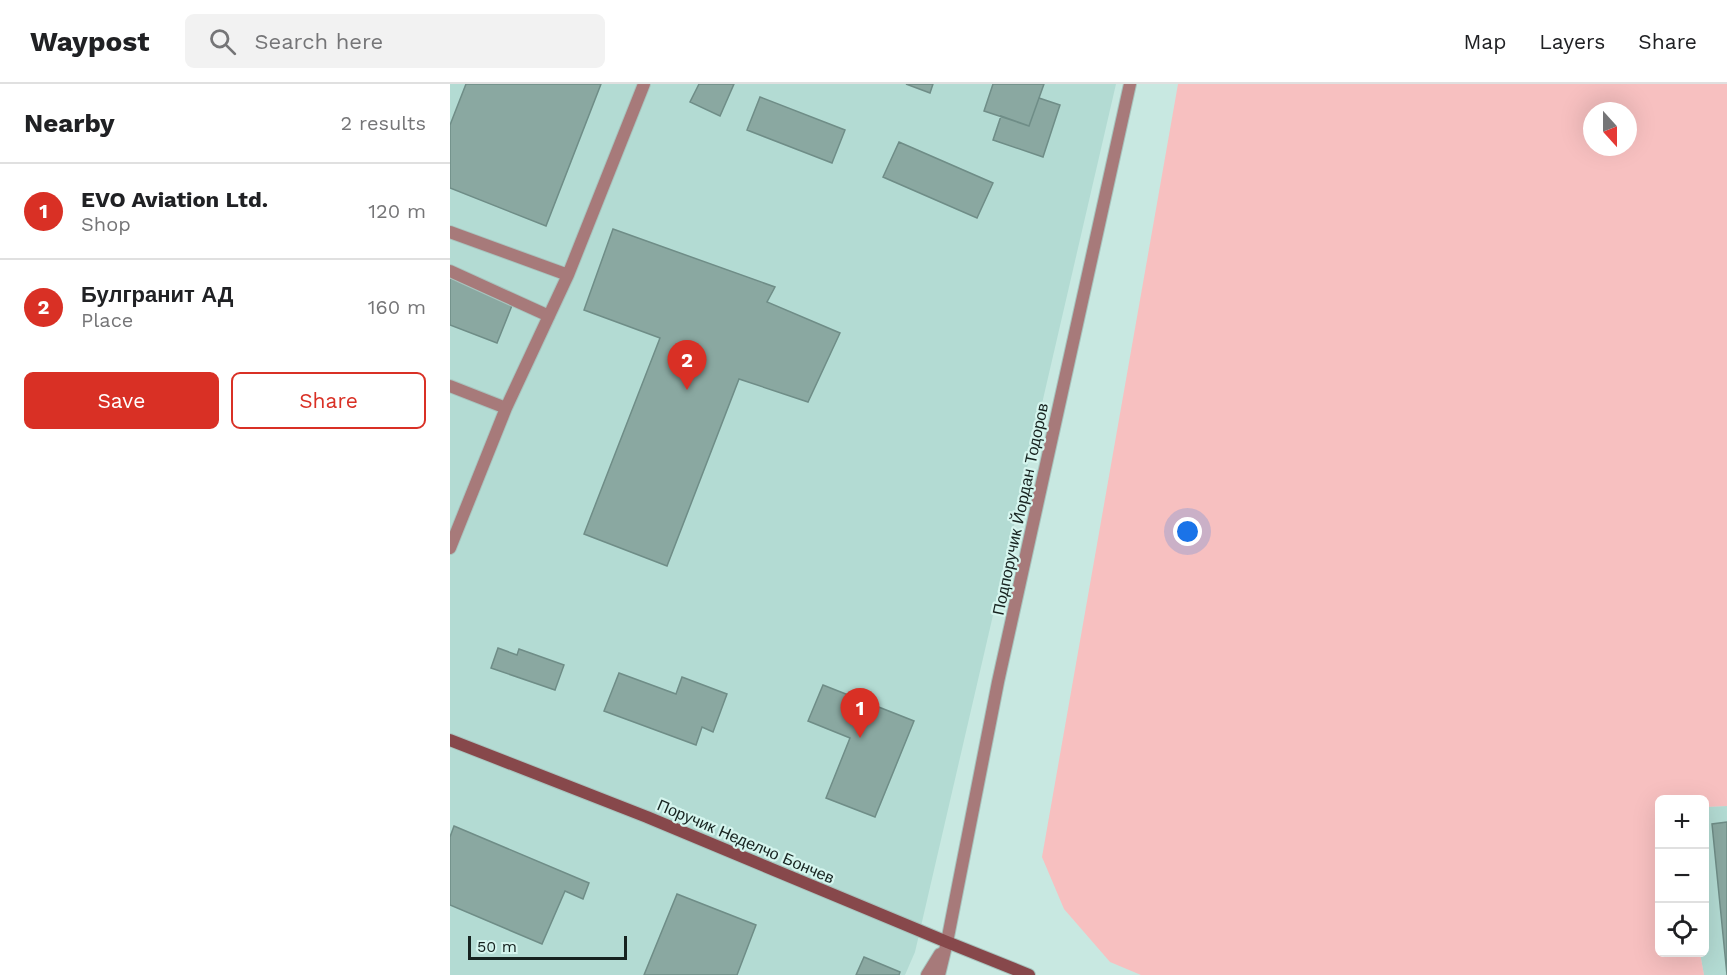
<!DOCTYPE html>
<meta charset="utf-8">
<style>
body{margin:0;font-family:"Work Sans",sans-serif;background:#f2f2f2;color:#202124}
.controls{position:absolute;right:18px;bottom:18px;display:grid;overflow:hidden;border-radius:9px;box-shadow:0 6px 24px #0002}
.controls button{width:54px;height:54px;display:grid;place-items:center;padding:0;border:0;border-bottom:2px solid #e0e0e0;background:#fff;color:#202124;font:30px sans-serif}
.compass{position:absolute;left:1133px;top:18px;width:54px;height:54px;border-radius:50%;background:#fff;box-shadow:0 6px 24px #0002;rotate:159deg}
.scale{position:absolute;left:18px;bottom:15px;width:159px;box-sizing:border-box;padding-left:6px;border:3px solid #16221f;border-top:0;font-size:16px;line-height:21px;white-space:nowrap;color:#16221f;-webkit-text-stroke:4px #d5f5ee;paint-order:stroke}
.you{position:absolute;left:738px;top:448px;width:21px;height:21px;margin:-15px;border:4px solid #fff;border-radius:50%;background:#1a73e8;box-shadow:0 0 0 9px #1a73e833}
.badge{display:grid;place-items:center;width:39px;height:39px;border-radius:50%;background:#d93025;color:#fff;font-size:20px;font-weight:700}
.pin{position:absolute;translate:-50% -50px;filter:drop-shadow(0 2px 3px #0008)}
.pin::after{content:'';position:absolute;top:32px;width:21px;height:18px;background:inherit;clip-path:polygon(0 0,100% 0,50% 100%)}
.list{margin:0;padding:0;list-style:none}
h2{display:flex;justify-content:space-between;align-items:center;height:78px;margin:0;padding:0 24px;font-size:26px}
h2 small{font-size:20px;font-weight:400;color:#757577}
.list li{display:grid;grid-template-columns:39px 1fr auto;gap:18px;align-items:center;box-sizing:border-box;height:96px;padding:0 24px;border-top:2px solid #e0e0e0}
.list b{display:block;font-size:22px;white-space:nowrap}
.list p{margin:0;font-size:20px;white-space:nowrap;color:#757577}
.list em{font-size:20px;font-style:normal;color:#757577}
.actions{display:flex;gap:12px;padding:18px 24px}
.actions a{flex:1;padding:14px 0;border:2px solid #d93025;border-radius:9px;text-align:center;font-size:21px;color:#d93025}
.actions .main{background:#d93025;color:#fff}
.icon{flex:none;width:33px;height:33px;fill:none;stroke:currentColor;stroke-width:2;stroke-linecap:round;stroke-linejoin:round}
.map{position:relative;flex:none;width:1277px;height:891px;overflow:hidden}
header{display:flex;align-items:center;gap:36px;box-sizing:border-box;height:84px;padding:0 30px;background:#fff;border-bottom:2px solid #e0e0e0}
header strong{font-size:28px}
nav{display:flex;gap:33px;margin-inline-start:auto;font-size:21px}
.search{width:420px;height:54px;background:#f2f2f2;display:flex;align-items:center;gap:15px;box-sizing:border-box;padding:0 21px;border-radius:9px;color:#757577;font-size:22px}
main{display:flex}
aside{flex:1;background:#fff}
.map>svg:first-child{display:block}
.built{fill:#b3dbd3}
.green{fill:#f7c0c0;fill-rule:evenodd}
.building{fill:#8aa8a1;stroke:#6f8d87;stroke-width:1.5}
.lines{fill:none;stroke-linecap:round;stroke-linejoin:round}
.lane-casing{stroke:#a8c4be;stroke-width:14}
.street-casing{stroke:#a8c4be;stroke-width:14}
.secondary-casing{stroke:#a8c4be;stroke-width:14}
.lane{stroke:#a77a7a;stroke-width:12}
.street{stroke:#a77a7a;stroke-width:12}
.secondary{stroke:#87484b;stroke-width:12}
.labels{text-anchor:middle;stroke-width:4.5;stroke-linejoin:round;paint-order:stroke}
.street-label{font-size:16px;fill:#16221f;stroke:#d5f5ee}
</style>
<header>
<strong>Waypost</strong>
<div class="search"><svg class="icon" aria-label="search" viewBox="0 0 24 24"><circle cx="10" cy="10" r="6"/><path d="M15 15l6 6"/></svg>Search here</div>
<nav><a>Map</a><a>Layers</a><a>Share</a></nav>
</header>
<main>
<aside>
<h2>Nearby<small>2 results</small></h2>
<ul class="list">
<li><span class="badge">1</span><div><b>EVO Aviation Ltd.</b><p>Shop</p></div><em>120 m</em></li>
<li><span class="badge">2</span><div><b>Булгранит АД</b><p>Place</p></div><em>160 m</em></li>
</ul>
<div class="actions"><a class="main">Save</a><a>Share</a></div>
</aside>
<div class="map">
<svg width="1277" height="891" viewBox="0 0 1277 891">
<rect width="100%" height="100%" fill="#c8e8e1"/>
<!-- built -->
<path class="built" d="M0 0H666L465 868 455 891H0Z
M1277 722V891H1254L1250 869 1254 868 1255 723Z"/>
<!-- green -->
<path class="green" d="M728 0H1277V722L1255 723 1254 716H1210V868L1250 869 1254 891H691L660 878 614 825 592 773ZM1142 27H1178V63H1142Z"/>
<!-- building -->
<path class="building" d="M16 0H151L96 142 0 104V41Z
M249 0H284L270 32 240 18Z
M456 0H483L480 9Z
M543 0H594L579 42 534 27Z
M310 13 395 46 382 79 297 46Z
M589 14 610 21 593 73 543 56 551 32 579 42Z
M449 58 543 99 527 134 433 93Z
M163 145 325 203 317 218 390 249 358 318 289 295 217 482 134 450 210 254 134 226Z
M0 194 63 219 47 259 0 241Z
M48 564 67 571 69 565 114 581 105 606 41 584Z
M169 589 226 610 232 593 277 610 263 648 252 643 246 661 154 627Z
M373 601 464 637 425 733 376 714 400 654 358 637Z
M1277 738V891L1262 740Z
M4 742 139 799 133 815 115 807 92 860 0 821V753Z
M227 810 306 841 287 891H194Z
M414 873 450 888 449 891H406Z"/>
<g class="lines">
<defs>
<path id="lane" d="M0 148 118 191
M0 187 99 232
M0 302 56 324
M0 464 56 324 118 191 194 0"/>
<path id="street" d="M477 891 490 870
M489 891 497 858 548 598 680 0"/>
<path id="secondary" d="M0 656 197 733 497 858 579 891"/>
</defs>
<!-- lane casing -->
<use href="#lane" class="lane-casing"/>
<!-- street casing -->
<use href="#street" class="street-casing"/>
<!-- secondary casing -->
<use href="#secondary" class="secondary-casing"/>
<!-- lane -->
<use href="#lane" class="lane"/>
<!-- street -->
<use href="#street" class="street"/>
<!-- secondary -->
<use href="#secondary" class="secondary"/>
</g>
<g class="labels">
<!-- street labels -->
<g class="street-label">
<text transform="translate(570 425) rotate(-78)" y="6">Подпоручик Йордан Тодоров</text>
<text transform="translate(296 757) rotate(23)" y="6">Поручик Неделчо Бончев</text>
</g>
</g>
</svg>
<div class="controls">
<button>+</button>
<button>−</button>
<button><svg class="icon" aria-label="locate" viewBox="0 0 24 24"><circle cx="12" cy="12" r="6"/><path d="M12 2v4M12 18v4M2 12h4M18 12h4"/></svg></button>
</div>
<svg class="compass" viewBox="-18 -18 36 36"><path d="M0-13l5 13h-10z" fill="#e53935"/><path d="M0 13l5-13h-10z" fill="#757577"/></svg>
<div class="scale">50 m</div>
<div class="you"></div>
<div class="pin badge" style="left:410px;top:654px">1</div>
<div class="pin badge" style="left:237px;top:306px">2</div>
</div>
</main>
